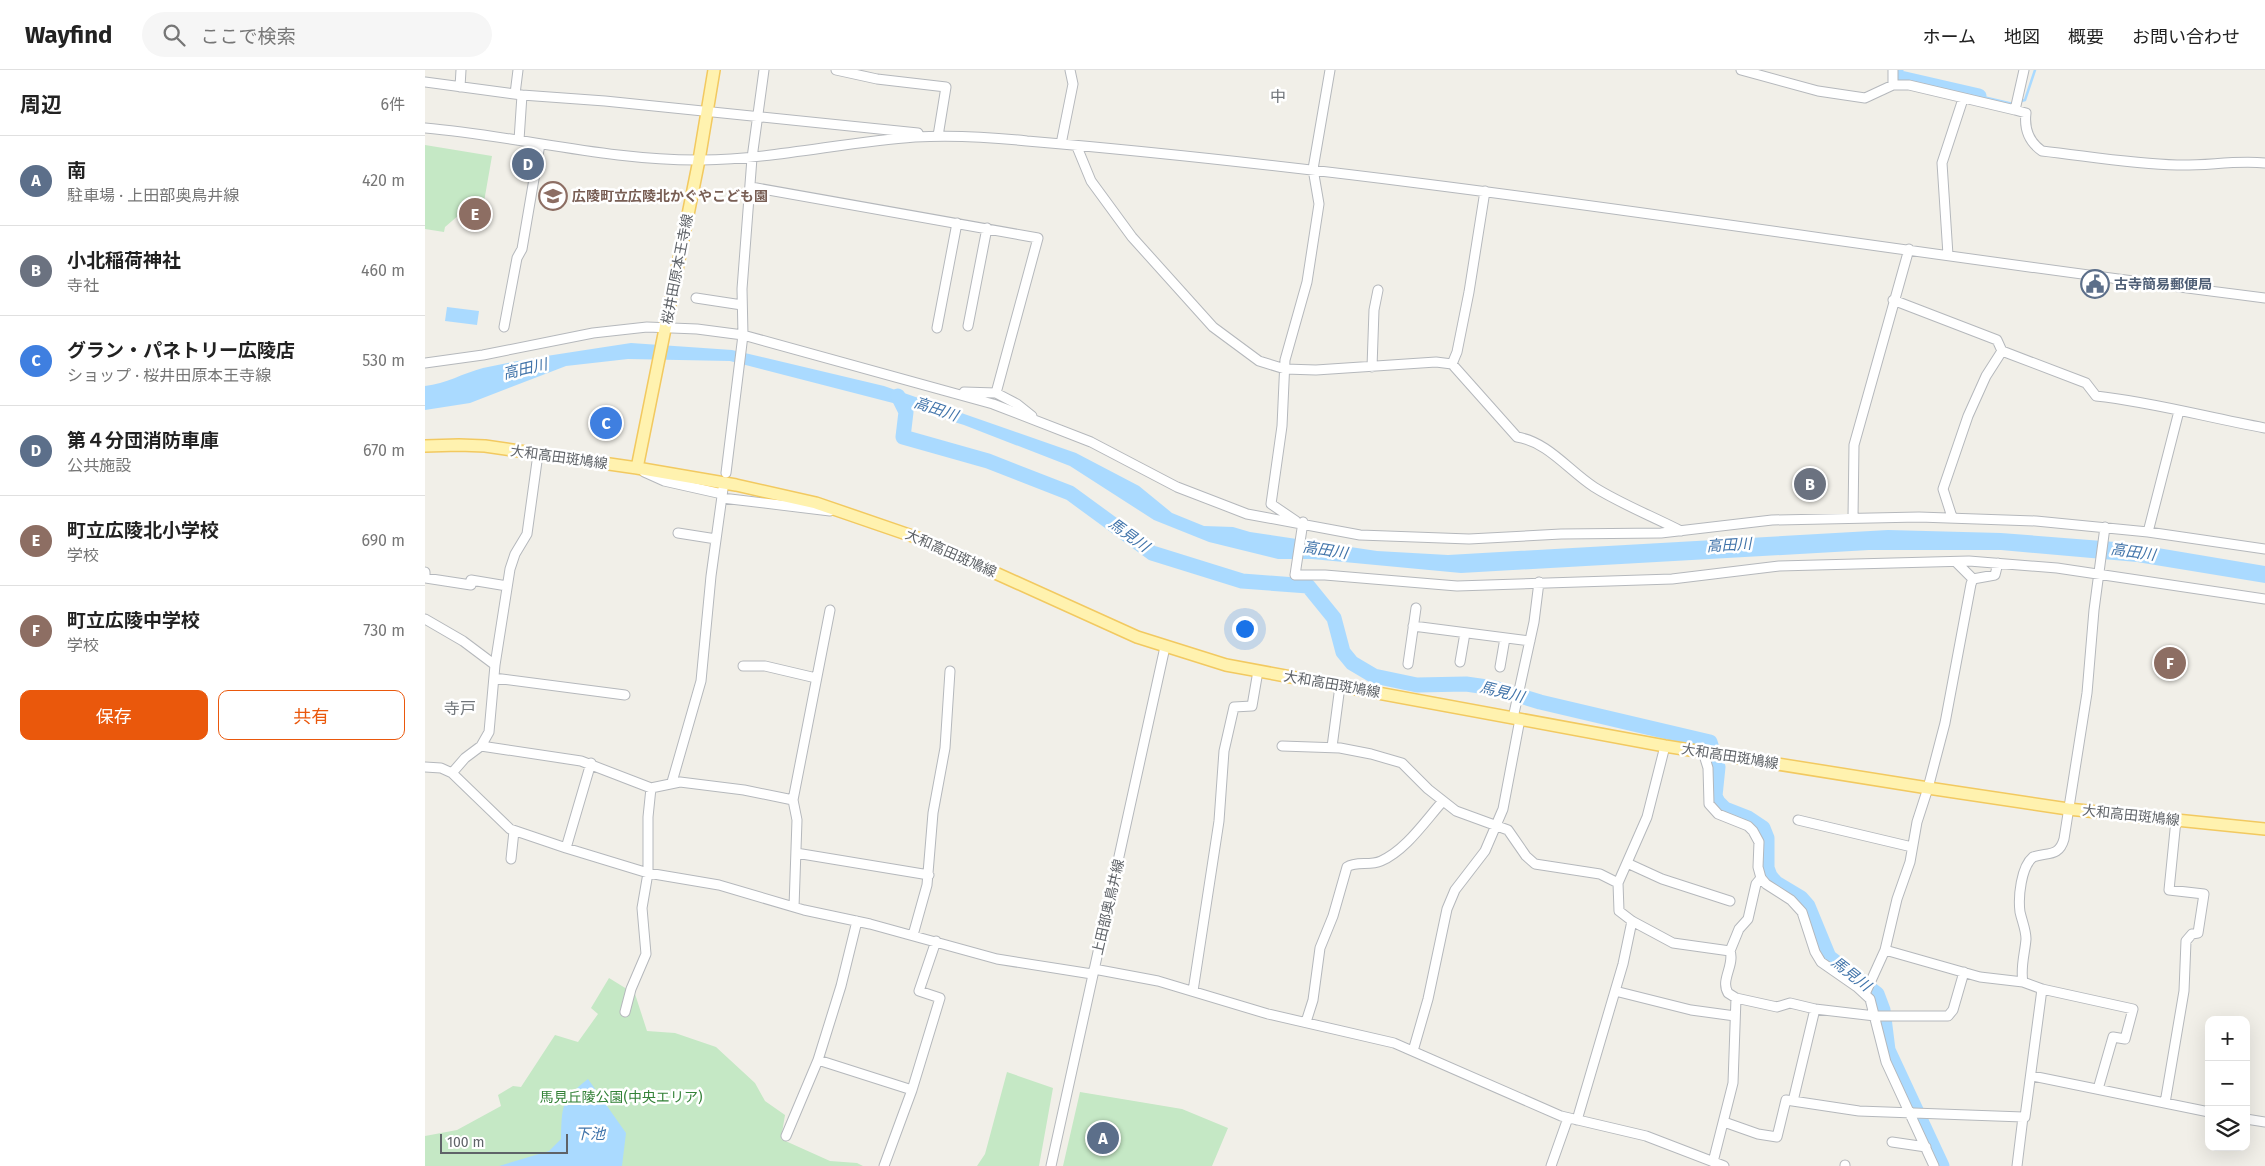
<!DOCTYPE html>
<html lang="ja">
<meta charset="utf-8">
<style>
body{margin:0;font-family:"Fira Sans","Noto Sans JP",sans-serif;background:#f6f6f6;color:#222}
.controls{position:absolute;right:15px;bottom:15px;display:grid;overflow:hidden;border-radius:10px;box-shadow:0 5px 20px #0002}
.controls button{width:45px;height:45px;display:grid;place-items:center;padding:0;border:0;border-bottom:1px solid #e0e0e0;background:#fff;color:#222;font:25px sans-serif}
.scale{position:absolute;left:15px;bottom:12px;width:128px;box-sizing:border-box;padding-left:5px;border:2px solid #5f6368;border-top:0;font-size:14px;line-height:18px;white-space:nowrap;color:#5f6368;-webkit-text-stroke:4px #fff;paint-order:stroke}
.you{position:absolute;left:819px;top:558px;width:18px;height:18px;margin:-12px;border:4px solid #fff;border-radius:50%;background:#1a73e8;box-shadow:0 0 0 8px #1a73e833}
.badge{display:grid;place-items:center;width:32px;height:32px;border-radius:50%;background:#ea580c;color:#fff;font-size:16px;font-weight:700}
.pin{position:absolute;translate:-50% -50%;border:2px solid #fff;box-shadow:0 1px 5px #0006}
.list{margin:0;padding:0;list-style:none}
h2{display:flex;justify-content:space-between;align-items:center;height:65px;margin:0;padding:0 20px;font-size:21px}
h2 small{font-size:16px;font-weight:400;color:#767676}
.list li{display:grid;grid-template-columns:32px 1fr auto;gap:15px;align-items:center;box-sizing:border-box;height:90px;padding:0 20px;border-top:1px solid #e0e0e0}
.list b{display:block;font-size:19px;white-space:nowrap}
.list p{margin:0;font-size:16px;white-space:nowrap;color:#767676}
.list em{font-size:16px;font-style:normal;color:#767676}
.actions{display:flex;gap:10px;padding:15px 20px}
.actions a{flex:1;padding:11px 0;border:1px solid #ea580c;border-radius:10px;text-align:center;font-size:18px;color:#ea580c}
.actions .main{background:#ea580c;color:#fff}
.icon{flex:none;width:28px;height:28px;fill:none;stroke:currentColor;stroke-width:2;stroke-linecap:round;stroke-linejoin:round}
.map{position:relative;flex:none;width:1840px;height:1096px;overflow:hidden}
header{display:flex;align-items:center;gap:30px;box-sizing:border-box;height:70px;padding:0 25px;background:#fff;border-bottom:1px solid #e0e0e0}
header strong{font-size:24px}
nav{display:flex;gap:28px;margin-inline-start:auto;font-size:18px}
.search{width:350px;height:45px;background:#f6f6f6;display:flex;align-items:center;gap:12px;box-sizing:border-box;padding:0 18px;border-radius:28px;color:#767676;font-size:19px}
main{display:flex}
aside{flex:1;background:#fff}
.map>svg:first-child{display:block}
.green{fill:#c5e8c5}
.water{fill:#aadaff}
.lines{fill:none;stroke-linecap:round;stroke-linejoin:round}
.stream{stroke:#aadaff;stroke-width:2.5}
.river{stroke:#aadaff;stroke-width:15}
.minor-casing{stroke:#b5b8bc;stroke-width:11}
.major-casing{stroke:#f2c960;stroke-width:14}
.minor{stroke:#fff;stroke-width:9}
.major{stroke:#fff2af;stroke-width:11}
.labels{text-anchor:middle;stroke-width:5;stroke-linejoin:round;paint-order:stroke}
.education-label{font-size:14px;font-weight:bold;fill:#785e54;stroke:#fff;text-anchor:start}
.street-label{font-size:14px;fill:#5f6368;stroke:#fff}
.service-label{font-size:14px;font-weight:bold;fill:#4e5e75;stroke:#fff;text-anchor:start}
.park-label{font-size:14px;fill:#348238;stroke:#fff}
.water-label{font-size:15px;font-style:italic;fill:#4174aa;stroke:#fff}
.quarter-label{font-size:16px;fill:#70757a;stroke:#fff}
</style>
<header>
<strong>Wayfind</strong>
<div class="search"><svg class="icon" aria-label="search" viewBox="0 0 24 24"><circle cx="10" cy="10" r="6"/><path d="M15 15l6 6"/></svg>ここで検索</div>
<nav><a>ホーム</a><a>地図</a><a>概要</a><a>お問い合わせ</a></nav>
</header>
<main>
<aside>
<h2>周辺<small>6件</small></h2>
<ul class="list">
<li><span class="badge" style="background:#5c6f8a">A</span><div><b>南</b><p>駐車場 · 上田部奥鳥井線</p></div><em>420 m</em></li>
<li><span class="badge" style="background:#6b7280">B</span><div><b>小北稲荷神社</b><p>寺社</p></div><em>460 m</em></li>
<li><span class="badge" style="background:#3f7fe0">C</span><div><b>グラン・パネトリー広陵店</b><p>ショップ · 桜井田原本王寺線</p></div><em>530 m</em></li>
<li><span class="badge" style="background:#5c6f8a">D</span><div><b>第４分団消防車庫</b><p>公共施設</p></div><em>670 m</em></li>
<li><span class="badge" style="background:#8d6e63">E</span><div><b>町立広陵北小学校</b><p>学校</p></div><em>690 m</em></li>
<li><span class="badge" style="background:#8d6e63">F</span><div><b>町立広陵中学校</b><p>学校</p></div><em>730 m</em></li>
</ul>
<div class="actions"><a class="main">保存</a><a>共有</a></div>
</aside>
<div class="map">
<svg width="1840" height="1096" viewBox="0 0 1840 1096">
<rect width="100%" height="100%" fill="#f1efe8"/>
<!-- green -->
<path class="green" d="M0 75 67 86 56 149 34 145 20 157 19 162 0 159Z
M184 908 210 924 222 961 250 963 291 977 330 1013 340 1031 360 1045 356 1069 405 1091 432 1093 438 1096H0V1066L32 1060 76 1036 73 1025 88 1016 96 1017 130 965 153 972 173 944 166 938Z
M582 1002 628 1018 614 1096H552L560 1084Z
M655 1022 757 1039 803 1058 787 1096H638Z"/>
<!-- water -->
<path class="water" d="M22 237 54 241 52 255 20 251Z
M206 273 307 280 459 316 651 383 714 416 747 443 779 456 808 457 825 462 952 481 1023 485 1463 460 1576 463 1703 473 1840 496V513L1712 492 1576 480H1444L1036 503 887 489H853L784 472 729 450 645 396 539 355 468 333 305 291 203 289 141 296 45 333 0 340V316C21 314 38 303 58 298 107 287 156 281 206 273Z
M163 1009 201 1063 197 1096H74L124 1081 136 1069C137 1035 136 1030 163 1009Z"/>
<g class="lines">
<!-- stream -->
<path class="stream" d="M1554 26 1588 34
M1593 32 1600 30 1610 0"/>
<!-- river -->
<path class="river" d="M1471 0V7L1554 26
M473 326 481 342 478 367 563 391 645 423 727 483 817 511 883 516 909 548 918 582 927 593 949 606 992 615 1041 614 1069 618 1115 632 1285 672 1293 697 1290 726 1293 732 1300 739 1323 748 1338 758 1342 768V798L1345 806 1351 813 1376 828 1383 836 1404 887 1452 924 1458 940 1463 980 1517 1096"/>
<defs>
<path id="minor" d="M411 0 452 9 521 17 513 66
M1316 0 1393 21 1440 28 1468 15H1484L1590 40 1601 43C1599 59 1604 72 1617 81 1662 86 1707 94 1752 95 1781 96 1810 90 1840 93
M1468 0V15
M0 12 97 25 180 31 493 63
M35 17 36 0
M90 24 93 0
M1590 40 1599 0
M0 58C93 66 184 91 277 90 349 89 419 72 490 67 527 65 565 67 602 71 1017 106 1427 177 1840 228
M94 70 97 25
M636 74 648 14 645 0
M652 77 666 111 707 167 788 257 834 291 860 299 891 300 1011 292 1027 294 1092 367C1123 372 1143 400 1169 417 1196 434 1227 446 1256 461
M326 117 613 168 571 323 592 334 607 346
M1523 185 1517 93 1538 29
M271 228 317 235
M1468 230 1572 270 1577 281 1661 313 1671 326C1728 332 1784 348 1840 358
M543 256 562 158
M79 257 92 188 97 179 115 74
M512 258 532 153
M0 293 58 285 168 263 222 257 272 259 318 265 568 334 666 372 752 417 822 444 935 465 1044 469 1136 464 1236 463 1347 450 1494 447 1611 451 1723 462 1840 479
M1027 294 1032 282 1044 222 1060 121
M947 297 949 240 953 220
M539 322 571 323
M219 402 239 411 297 424
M301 403 318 265 317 219 327 88 339 0
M297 428 405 441
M1428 447 1429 375 1484 179
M1527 447 1518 419 1543 346 1561 306 1577 281
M871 451 846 434 857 356 860 290 882 212 894 134 888 99 905 0
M878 452 870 505H900L1032 516 1247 509 1354 496 1544 491 1632 498 1840 529
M1723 462 1754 341
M253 463 291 469
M1531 492 1548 509
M0 502V508L46 515V510L82 516
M0 549 38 571 70 595
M988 556 1105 571
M1035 592 1040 563
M983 594 991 538
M318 596H340L391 608
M1075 597 1080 568
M69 608 200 625
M1088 648 1109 552 1114 512
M56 676 156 691 226 718 255 712 319 720 368 730
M857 676 915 678 946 684 977 693 1003 719 1031 741 1083 760 1101 786 1110 794 1175 804 1193 813
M1240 676 1222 747 1193 813 1194 841 1207 851 1248 873 1305 881C1310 895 1295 910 1303 923L1311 928 1352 937 1365 933 1390 939 1450 946H1523L1528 940 1539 902
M907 677 915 616
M1278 682 1283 698 1284 734 1293 744 1323 756 1328 761 1334 772 1333 797 1336 808 1341 814 1366 830 1377 842 1390 882 1396 892 1432 917 1445 929 1461 992 1509 1096
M0 697 16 698 27 703 85 759 141 778 223 803 294 815 379 840 445 854 572 889 667 904
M27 703 40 688 56 676 64 662 70 595 85 499 90 484 102 464 113 384
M247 712 276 611 286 506 298 419
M1373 750 1487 777
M141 778 166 693
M371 783 504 805
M86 789 89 761
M1202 793 1237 809 1305 831
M369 837 372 750 368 730 405 540
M488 865 502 815 508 743 520 678 525 601
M1460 880 1555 907 1598 912
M1305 881 1314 859 1323 849 1331 814 1336 808
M669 899 733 911 843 944 969 973 1136 1046 1221 1066 1299 1096
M1617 919 1708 939 1700 969 1688 967 1673 1019
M768 921 794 751 799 681 809 637 827 636 833 601
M1190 921 1266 940 1310 946
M1440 924 1460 880 1472 829 1485 792 1492 752 1503 718 1520 653 1546 514 1548 509 1570 505 1573 493
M200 942 206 919 221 884 217 838 223 803V747L226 718
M881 952 888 930 895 878 908 846 922 797C931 791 945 796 956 791 981 780 1000 751 1018 731
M988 981 1003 929 1022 839 1030 820 1060 781 1078 739 1095 649
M393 990 487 1020
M1607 1006 1784 1042
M1368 1031 1390 939
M1740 1033 1759 921 1761 871 1767 864 1773 863 1779 824 1744 820 1751 750
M1821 1049 1840 1052
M1152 1050 1198 894 1207 851
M1299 1052 1333 1064 1352 1067 1361 1030 1434 1041 1598 1047
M361 1066 393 990 416 916 432 851
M1467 1072 1501 1077
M1288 1092 1308 1013 1311 928
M459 1096 487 1020 515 928 494 921 511 871
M626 1096 740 577
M1126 1096 1143 1048
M1420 1096V1095
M1592 1096 1598 1047H1600L1617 919 1598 912C1595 898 1600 883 1601 869 1601 860 1597 851 1595 842 1593 827 1596 797 1608 787 1623 782 1634 787 1639 769L1662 623 1669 540 1680 457"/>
<path id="major" d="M0 376 34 375 60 376 212 398 311 415 391 433 493 468 712 567 801 595 1240 676 1503 718 1643 739 1840 759
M212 398 274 90 289 0"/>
</defs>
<!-- minor casing -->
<use href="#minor" class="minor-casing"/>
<!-- major casing -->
<use href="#major" class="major-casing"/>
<!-- minor -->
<use href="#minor" class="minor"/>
<!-- major -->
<use href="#major" class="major"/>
</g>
<!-- icons -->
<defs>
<symbol id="school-ring" viewBox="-11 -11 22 22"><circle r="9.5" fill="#fff" stroke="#8d6e63" stroke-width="1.5"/><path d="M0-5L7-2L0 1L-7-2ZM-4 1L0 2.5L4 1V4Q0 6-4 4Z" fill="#8d6e63"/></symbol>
<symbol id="civic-ring" viewBox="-11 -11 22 22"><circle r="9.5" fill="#fff" stroke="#5c6f8a" stroke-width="1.5"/><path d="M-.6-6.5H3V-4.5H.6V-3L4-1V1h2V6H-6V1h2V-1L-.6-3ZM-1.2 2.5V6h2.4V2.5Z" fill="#5c6f8a"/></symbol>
</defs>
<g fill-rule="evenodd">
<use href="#school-ring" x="112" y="110" width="32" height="32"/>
<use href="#civic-ring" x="1654" y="198" width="32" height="32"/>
</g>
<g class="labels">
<!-- education labels -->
<g class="education-label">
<text x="147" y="131">広陵町立広陵北かぐやこども園</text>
</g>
<!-- street labels -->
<g class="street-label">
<text transform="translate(252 199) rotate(-79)" y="5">桜井田原本王寺線</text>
<text transform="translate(134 387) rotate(8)" y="5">大和高田斑鳩線</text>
<text transform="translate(526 483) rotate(24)" y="5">大和高田斑鳩線</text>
<text transform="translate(907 614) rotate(10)" y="5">大和高田斑鳩線</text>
<text transform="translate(1305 686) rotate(9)" y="5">大和高田斑鳩線</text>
<text transform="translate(1706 745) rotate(6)" y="5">大和高田斑鳩線</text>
<text transform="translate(683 837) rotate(-77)" y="5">上田部奥鳥井線</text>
</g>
<!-- service labels -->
<g class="service-label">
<text x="1689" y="219">古寺簡易郵便局</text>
</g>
<!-- park labels -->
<g class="park-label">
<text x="196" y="1032">馬見丘陵公園(中央エリア)</text>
</g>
<!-- water labels -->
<g class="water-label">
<text transform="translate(100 299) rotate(-13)" y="5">高田川</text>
<text transform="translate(511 339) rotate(19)" y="5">高田川</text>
<text transform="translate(704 465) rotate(36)" y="5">馬見川</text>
<text transform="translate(1304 475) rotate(-3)" y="5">高田川</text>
<text transform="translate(900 480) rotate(9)" y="5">高田川</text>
<text transform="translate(1708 482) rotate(8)" y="5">高田川</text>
<text transform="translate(1077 622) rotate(14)" y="5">馬見川</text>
<text transform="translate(1426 904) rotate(38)" y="5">馬見川</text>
<text x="165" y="1069">下池</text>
</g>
<!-- quarter labels -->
<g class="quarter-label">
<text x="853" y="32">中</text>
<text x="35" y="644">寺戸</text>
</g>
</g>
</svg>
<div class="controls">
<button>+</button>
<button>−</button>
<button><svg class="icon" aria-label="layers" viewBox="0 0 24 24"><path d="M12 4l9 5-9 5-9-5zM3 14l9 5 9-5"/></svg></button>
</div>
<div class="scale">100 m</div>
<div class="you"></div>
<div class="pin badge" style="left:678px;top:1068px;background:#5c6f8a">A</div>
<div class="pin badge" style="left:1385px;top:414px;background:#6b7280">B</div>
<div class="pin badge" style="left:181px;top:353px;background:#3f7fe0">C</div>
<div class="pin badge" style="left:103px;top:94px;background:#5c6f8a">D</div>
<div class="pin badge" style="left:50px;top:144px;background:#8d6e63">E</div>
<div class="pin badge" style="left:1745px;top:593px;background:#8d6e63">F</div>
</div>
</main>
